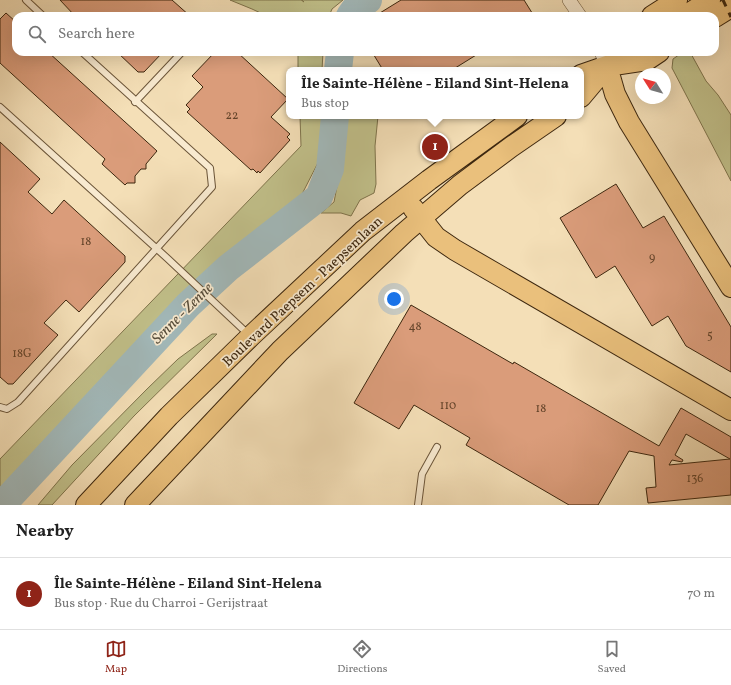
<!DOCTYPE html>
<meta charset="utf-8">
<style>
body{margin:0;font-family:Vollkorn,serif;background:#f2f2f2;color:#222}
.compass{position:absolute;left:635px;top:68px;width:36px;height:36px;border-radius:50%;background:#fff;box-shadow:0 4px 16px #0002;rotate:307deg}
.you{position:absolute;left:394px;top:299px;width:14px;height:14px;margin:-10px;border:3px solid #fff;border-radius:50%;background:#1a73e8;box-shadow:0 0 0 6px #1a73e833}
.badge{display:grid;place-items:center;width:26px;height:26px;border-radius:50%;background:#8f2418;color:#fff;font-size:13px;font-weight:700}
.pin{position:absolute;translate:-50% -50%;border:2px solid #fff;box-shadow:0 1px 4px #0006}
.popup{position:absolute;left:286px;top:67px;width:298px;height:52px;box-sizing:border-box;display:grid;place-content:center;border-radius:8px;background:#fff;filter:drop-shadow(0 1px 3px #0005);font-size:13px;white-space:nowrap;color:#767676}
.popup b{font-size:15px;color:#222}
.popup::after{content:'';position:absolute;left:50%;top:100%;margin-left:-8px;border:8px solid transparent;border-top-color:#fff}
.list{margin:0;padding:0;list-style:none}
h2{display:flex;justify-content:space-between;align-items:center;height:52px;margin:0;padding:0 16px;font-size:17px}
h2 small{font-size:13px;font-weight:400;color:#767676}
.list li{display:grid;grid-template-columns:26px 1fr auto;gap:12px;align-items:center;box-sizing:border-box;height:72px;padding:0 16px;border-top:1px solid #e0e0e0}
.list b{display:block;font-size:15px;white-space:nowrap}
.list p{margin:0;font-size:13px;white-space:nowrap;color:#767676}
.list em{font-size:13px;font-style:normal;color:#767676}
.icon{flex:none;width:22px;height:22px;fill:none;stroke:currentColor;stroke-width:2;stroke-linecap:round;stroke-linejoin:round}
.map{position:relative;flex:none;width:731px;height:505px;overflow:hidden}
.search{position:absolute;background:#fff;box-shadow:0 4px 16px #0002;left:12px;right:12px;top:12px;height:44px;display:flex;align-items:center;gap:10px;box-sizing:border-box;padding:0 14px;border-radius:12px;color:#767676;font-size:15px}
.sheet{height:124px;background:#fff}
nav{display:flex;justify-content:space-around;align-items:center;box-sizing:border-box;height:56px;border-top:1px solid #e0e0e0;background:#fff;font-size:11px;color:#767676}
nav a{display:grid;justify-items:center;gap:2px}
nav .on{color:#8f2418}
.map>svg:first-child{display:block}
.green{fill:#c1c08a;stroke:#7f744c}
.lines{fill:none;stroke-linecap:round;stroke-linejoin:round}
.river{stroke:#a2b9ba;stroke-width:28}
.building{fill:#da9c7a;stroke:#3d270f;fill-rule:evenodd}
.lane-casing{stroke:#6b5539;stroke-width:8}
.street-casing{stroke:#6b5539;stroke-width:14}
.primary-casing{stroke:#3d270f;stroke-width:22}
.lane{stroke:#f8ead0;stroke-width:6}
.street{stroke:#f8ead0;stroke-width:13}
.primary{stroke:#eac07c;stroke-width:20}
.rail{stroke:#3d270f;stroke-width:3;stroke-dasharray:7 7;stroke-linecap:butt}
.labels{text-anchor:middle;stroke-width:3.5;stroke-linejoin:round;paint-order:stroke}
.number-label{font-size:12px;fill:#64442a}
.street-label{font-size:14px;fill:#3d270f;stroke:#f8ead0}
.water-label{font-size:15px;font-style:italic;fill:#564c3a;stroke:#f8ead0}
</style>
<div class="map">
<svg width="731" height="505" viewBox="0 0 731 505">
<rect width="100%" height="100%" fill="#f4dfb7"/>
<filter id="stains"><feTurbulence type="fractalNoise" baseFrequency=".005" numOctaves="4"/><feColorMatrix values="0 0 0 0 .2 0 0 0 0 .09 0 0 0 0 .02 0 0 0 .5 -.17"/></filter>
<radialGradient id="worn" r=".72"><stop offset=".6" stop-color="#630" stop-opacity="0"/><stop offset="1" stop-color="#630" stop-opacity=".3"/></radialGradient>
<!-- green -->
<path class="green" d="M230 0H301L304 2 302 0H343L332 9 329 16H267L252 9Z
M298 52H323L322 70H298Z
M683 52H690L706 81 718 95 731 115V181L672 68 673 59Z
M300 116H323L325 149 299 200 238 244 168 315 0 493V459L301 146Z
M344 116H378L375 146 376 184 374 193 360 200 351 216 341 213H321L334 202 339 176Z
M212 334H217L134 416 52 505H38L72 465 147 389 178 359Z"/>
<g class="lines">
<!-- river -->
<path class="river" d="M350 16 355 9 368 0
M338 70 340 52
M2 505 188 305 228 268 319 197 330 169 335 116"/>
</g>
<!-- building -->
<path class="building" d="M60 0H172L190 16H75Z
M401 0H524L534 16H375Z
M6 13 16 22V52H48L157 151 146 164V169H141L135 176V183H127L125 185 102 164 105 159 0 63V19Z
M117 52H163L144 72H138Z
M215 52H237L288 99 271 117 290 134 287 137 290 140 260 173 258 171 257 173 253 169 251 170 187 112 190 109 186 105 203 87 192 76Z
M372 52H481L452 70H383Z
M0 142 40 179 28 192 52 214 64 200 125 256V262L79 312 66 300 44 323 58 335 13 384H8L0 377Z
M616 184 643 228 664 216 731 327V372L686 346 668 316 652 326 615 266 596 278 560 218Z
M411 305 513 364 514 362 659 446 681 408 719 430 731 437V495L648 503 646 488 656 487 654 456 629 451 598 505H569L466 445 470 438 414 405 399 429 354 403ZM686 434 730 459 669 465 672 460 682 462 683 460 675 455Z"/>
<g class="lines">
<defs>
<path id="lane" d="M26 0 43 16
M135 102 182 52
M0 107 167 258 248 334
M0 407 7 409 18 402 212 187 210 168 82 52
M418 505 422 474 437 447"/>
<path id="street" d="M569 0 580 16
M601 52 607 66"/>
<path id="primary" d="M652 16 677 0
M685 16 710 0
M715 17 731 7
M607 66 615 94 629 122 731 287
M581 75 607 66 647 60 659 52
M581 97 607 66
M413 208 436 237 455 250 731 410
M86 505 169 416 251 336 363 231 429 180 517 116
M135 505 280 351 404 233 460 185 511 147 556 116"/>
</defs>
<!-- lane casing -->
<use href="#lane" class="lane-casing"/>
<!-- street casing -->
<use href="#street" class="street-casing"/>
<!-- primary casing -->
<use href="#primary" class="primary-casing"/>
<!-- lane -->
<use href="#lane" class="lane"/>
<!-- street -->
<use href="#street" class="street"/>
<!-- primary -->
<use href="#primary" class="primary"/>
<!-- rail -->
<path class="rail" d="M723 0 731 17"/>
</g>
<g class="labels">
<!-- number labels -->
<g class="number-label">
<text x="232" y="119">22</text>
<text x="86" y="245">18</text>
<text x="652" y="261">9</text>
<text x="415" y="330">48</text>
<text x="710" y="339">5</text>
<text x="22" y="357">18G</text>
<text x="448" y="409">110</text>
<text x="541" y="412">18</text>
<text x="695" y="482">136</text>
</g>
<!-- street labels -->
<g class="street-label">
<text transform="translate(302 291) rotate(-43)" y="5">Boulevard Paepsem - Paepsemlaan</text>
</g>
<!-- water labels -->
<g class="water-label">
<text transform="translate(182 313) rotate(-45)" y="5">Senne - Zenne</text>
</g>
</g>
<rect width="100%" height="100%" filter="url(#stains)"/>
<rect width="100%" height="100%" fill="url(#worn)"/>
</svg>
<svg class="compass" viewBox="-18 -18 36 36"><path d="M0-13l5 13h-10z" fill="#e53935"/><path d="M0 13l5-13h-10z" fill="#767676"/></svg>
<div class="you"></div>
<div class="pin badge" style="left:435px;top:147px">1</div>
<div class="popup"><b>Île Sainte-Hélène - Eiland Sint-Helena</b>Bus stop</div>
<div class="search"><svg class="icon" aria-label="search" viewBox="0 0 24 24"><circle cx="10" cy="10" r="6"/><path d="M15 15l6 6"/></svg>Search here</div>
</div>
<section class="sheet">
<h2>Nearby<small></small></h2>
<ul class="list">
<li><span class="badge">1</span><div><b>Île Sainte-Hélène - Eiland Sint-Helena</b><p>Bus stop · Rue du Charroi - Gerijstraat</p></div><em>70 m</em></li>
</ul>
</section>
<nav>
<a class="on"><svg class="icon" aria-label="map" viewBox="0 0 24 24"><path d="M3 6l6-2 6 2 6-2v14l-6 2-6-2-6 2zM9 4v14M15 6v14"/></svg>Map</a>
<a><svg class="icon" aria-label="directions" viewBox="0 0 24 24"><path d="M12 3l9 9-9 9-9-9zM9 14v-3h6M13 9l2 2-2 2"/></svg>Directions</a>
<a><svg class="icon" aria-label="saved" viewBox="0 0 24 24"><path d="M7 4h10v16l-5-4-5 4z"/></svg>Saved</a>
</nav>
